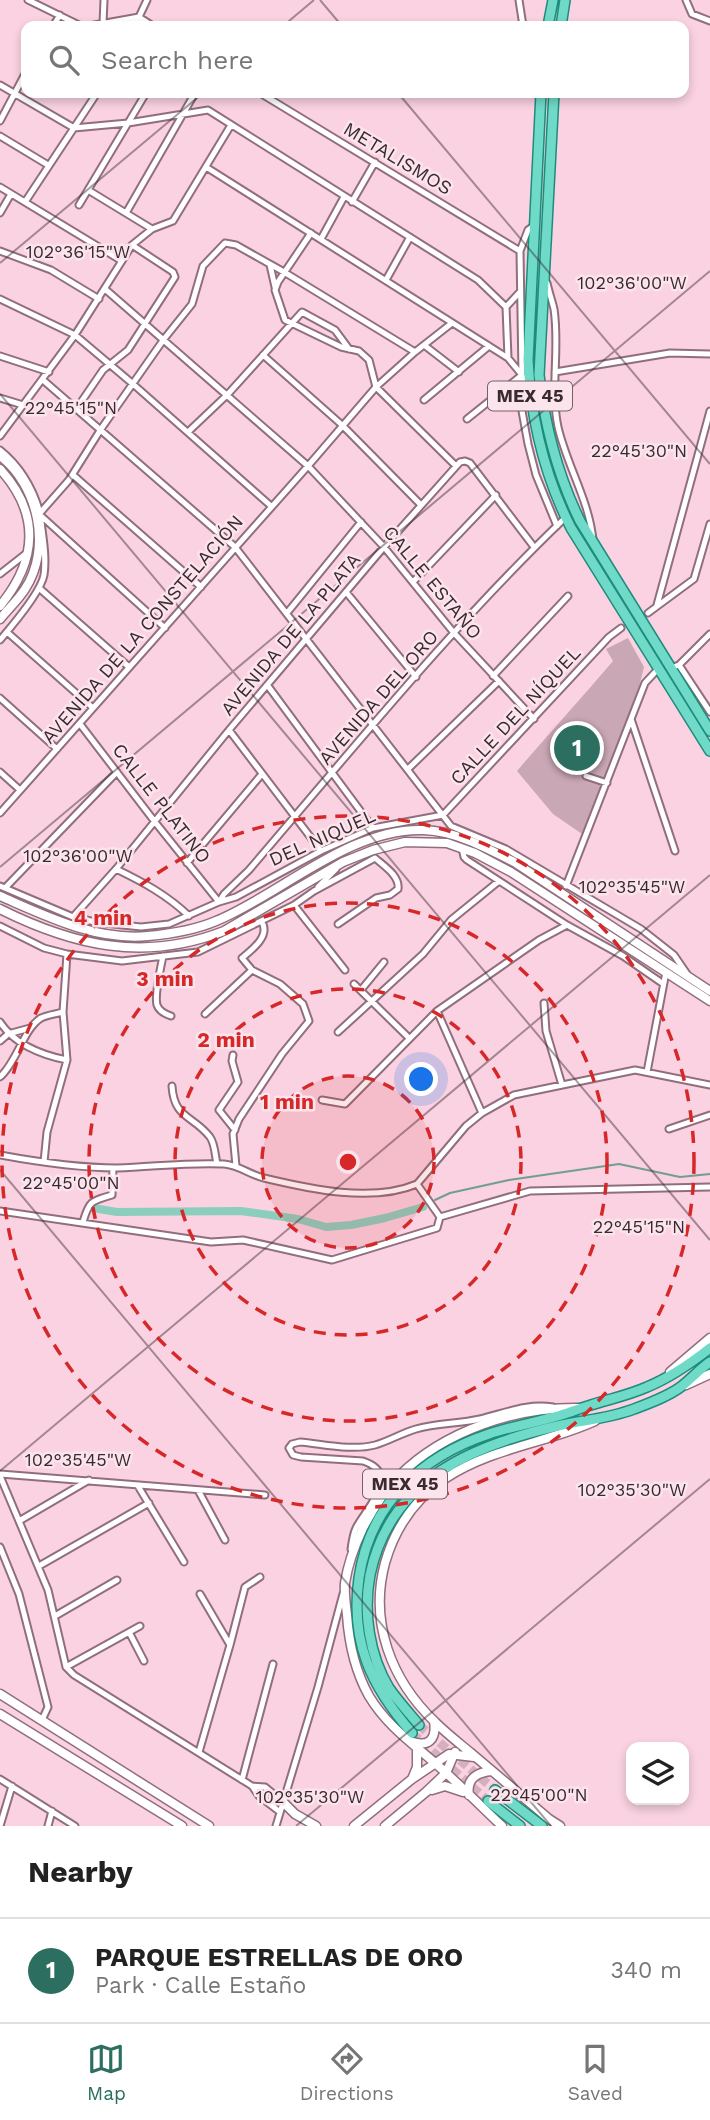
<!DOCTYPE html>
<meta charset="utf-8">
<style>
body{margin:0;font-family:"Work Sans",sans-serif;background:#f6f6f6;color:#222}
.controls{position:absolute;right:21px;bottom:21px;display:grid;overflow:hidden;border-radius:14px;box-shadow:0 4px 10px #0003}
.controls button{width:63px;height:63px;display:grid;place-items:center;padding:0;border:0;border-bottom:2px solid #e0e0e0;background:#fff;color:#222;font:35px sans-serif}
.you{position:absolute;left:422px;top:1080px;width:24px;height:24px;margin:-18px;border:5px solid #fff;border-radius:50%;background:#1a73e8;box-shadow:0 0 0 10px #1a73e833}
.badge{display:grid;place-items:center;width:46px;height:46px;border-radius:50%;background:#2c6f61;color:#fff;font-size:23px;font-weight:700}
.pin{position:absolute;translate:-50% -50%;border:4px solid #fff;box-shadow:0 2px 7px #0006}
.list{margin:0;padding:0;list-style:none}
h2{display:flex;justify-content:space-between;align-items:center;height:91px;margin:0;padding:0 28px;font-size:30px}
h2 small{font-size:23px;font-weight:400;color:#767676}
.list li{display:grid;grid-template-columns:46px 1fr auto;gap:21px;align-items:center;box-sizing:border-box;height:105px;padding:0 28px;border-top:2px solid #e0e0e0}
.list b{display:block;font-size:26px;white-space:nowrap}
.list p{margin:0;font-size:23px;white-space:nowrap;color:#767676}
.list em{font-size:23px;font-style:normal;color:#767676}
.icon{flex:none;width:38px;height:38px;fill:none;stroke:currentColor;stroke-width:2;stroke-linecap:round;stroke-linejoin:round}
.map{position:relative;flex:none;width:710px;height:1826px;overflow:hidden}
.search{position:absolute;background:#fff;box-shadow:0 4px 10px #0003;left:21px;right:21px;top:21px;height:77px;display:flex;align-items:center;gap:18px;box-sizing:border-box;padding:0 24px;border-radius:14px;color:#767676;font-size:26px}
.sheet{height:196px;background:#fff}
nav{display:flex;justify-content:space-around;align-items:center;box-sizing:border-box;height:98px;border-top:2px solid #e0e0e0;background:#fff;font-size:19px;color:#767676}
nav a{display:grid;justify-items:center;gap:4px}
nav .on{color:#2c6f61}
.map>svg:first-child{display:block}
.green{fill:#caa7b5}
.lines{fill:none;stroke-linecap:round;stroke-linejoin:round}
.stream{stroke:#729d93;stroke-width:2}
.canal{stroke:#8bcebd;stroke-width:8}
.primary-tunnel{stroke:#d3b0be;stroke-width:9;stroke-dasharray:9 4.5;stroke-linecap:butt}
.street-casing{stroke:#916e7d;stroke-width:9}
.secondary-casing{stroke:#916e7d;stroke-width:11}
.primary-casing{stroke:#1e8c7c;stroke-width:12}
.street{stroke:#fff;stroke-width:5}
.secondary{stroke:#fff;stroke-width:8}
.primary{stroke:#70dac9;stroke-width:9}
.ticks{fill:none;stroke:#392a30;stroke-width:2;stroke-opacity:0.45}
.ring{fill:none;stroke:#d62828;stroke-width:3.5;stroke-dasharray:12 9}
.labels{text-anchor:middle;stroke-width:5;stroke-linejoin:round;paint-order:stroke}
.shield{fill:#fce4ed;stroke:#746269;stroke-width:2}
.shield-label{font-size:18px;font-weight:bold;fill:#392a30}
.street-label{font-size:19px;fill:#392a30;stroke:#fce4ed}
.ticks-label{font-size:18px;text-anchor:middle;fill:#392a30;stroke:#fce4ed;stroke-width:5;stroke-linejoin:round;paint-order:stroke}
.centre{fill:#d62828;stroke:#fce4ed;stroke-width:3.5}
.ring-label{font-size:21px;text-anchor:middle;font-weight:bold;fill:#d62828;stroke:#fce4ed;stroke-width:5;stroke-linejoin:round;paint-order:stroke}
</style>
<div class="map">
<svg width="710" height="1826" viewBox="0 0 710 1826">
<rect width="100%" height="100%" fill="#fad2e1"/>
<!-- green -->
<path class="green" d="M628 638 644 667 637 695 585 836 553 814 517 771C549 733 582 698 613 661L606 649Z"/>
<g class="lines">
<!-- stream -->
<path class="stream" d="M435 1200 450 1193 509 1180 619 1164 680 1177 710 1174"/>
<!-- canal -->
<path class="canal" d="M93 1208 117 1212 241 1211 298 1219 326 1227 351 1225 385 1218 423 1207"/>
<!-- primary-tunnel -->
<path class="primary-tunnel" d="M419 1725 495 1790
M412 1733 488 1801"/>
<defs>
<path id="street" d="M28 0 81 26
M519 0 523 26
M686 0 692 14 710 21
M103 23 104 0
M53 26 60 15
M89 26 139 17 153 26
M132 26 139 17 147 0
M0 85 74 128 128 123 208 110 478 280 506 307
M260 93 520 251
M0 121 26 72
M0 136 48 165
M206 167 508 358 522 375 528 387
M0 187 122 261
M88 190 152 229
M25 202 97 93
M352 202 375 162
M79 205 146 93
M0 213 11 194
M126 213 195 93
M535 225 528 230 520 251 522 375 520 400 528 444 536 475 557 526
M311 233 278 282 275 290 285 320 341 347 359 351 369 360 376 387 456 466
M321 239 344 197
M0 251 51 270 99 299
M270 265 275 287
M386 280 410 237
M547 283C549 292 552 301 554 309 560 348 550 389 558 427 567 466 589 500 593 540
M105 289 308 466 384 547 454 633 534 719
M0 299 75 335 133 384 271 506
M424 345 459 372
M263 355 342 425 421 505
M0 356 49 372
M508 358 506 307 519 293
M555 372 670 353 710 354
M43 380 235 547 451 826 506 849 641 929 674 955 687 974
M0 398 23 405
M424 400 489 346
M77 408 103 370 128 350 175 277 173 272 132 245
M467 419 522 375
M188 432 228 394 302 312 335 330 349 349
M0 436 75 335 132 245 152 229 173 221 231 125
M0 450C21 467 33 488 40 513
M73 475 201 587
M39 514 165 628
M0 574 28 552
M413 582 496 495
M39 588 129 667
M346 592 416 677
M657 605 710 411
M287 613 361 522
M648 613 694 579 710 524
M7 632 93 708
M0 640C12 626 41 592 44 575 47 555 42 533 40 513L69 480 101 429 164 339 192 304 203 266 225 243 236 245 284 272 415 352
M679 665 710 712
M676 666 679 665 710 634
M493 676 568 596
M268 686 373 828
M0 698 57 749
M631 719 675 851
M80 724 155 822 219 902
M229 730 321 851
M408 769 499 681
M0 772 20 790
M586 776 607 783
M0 813 308 466 376 387 415 352 452 323
M462 848 464 857 467 860 567 925 623 956 662 983
M187 863 262 774
M116 869C143 882 167 895 189 916
M0 886 73 917 95 922 141 927 169 924 219 902 236 897 321 851 373 828 443 815 609 637 621 628
M566 886 645 683 659 668
M318 887 336 869
M5 888 117 772
M219 902 224 894 249 870C352 750 452 626 566 517
M294 905 345 970
M73 917 116 869 229 730 384 547 460 462 465 461 470 463 534 547
M0 926 44 948 67 954 122 961 198 952 294 905 314 891 375 858C384 866 400 876 398 889L390 895 376 898 338 924
M163 956C161 967 154 994 157 1005 159 1011 165 1014 171 1016
M354 984 409 1038
M361 990 384 962
M544 1003 546 1031 562 1085
M437 1011 482 1113
M205 1014 252 970 242 958C253 949 270 936 262 922
M0 1022C15 1045 42 1055 67 1060
M338 1032 423 954 451 920 499 881
M0 1041 8 1034 30 1028
M233 1055 232 1061 238 1082 219 1110 235 1130
M647 1072 666 972
M0 1077C17 1062 24 1028 41 1018 47 1015 56 1014 63 1012
M172 1086C174 1119 193 1115 210 1137 215 1144 215 1155 217 1164
M322 1100 345 1104 437 1011 539 940 567 925
M669 1129 710 1115
M0 1155C38 1162 78 1168 117 1168 153 1167 188 1162 224 1164 239 1165 250 1175 264 1178 310 1189 372 1203 417 1184L466 1126 482 1113 514 1095 635 1070 710 1085
M44 1162 47 1132 67 1060 63 1012 67 954
M236 1166 233 1134 239 1119 282 1054 309 1021 303 1004 280 984 252 970
M417 1184 440 1217
M0 1211 211 1242 243 1240 332 1260 437 1228 440 1217 530 1191 710 1187
M83 1222C89 1201 91 1201 112 1195L113 1168
M0 1474 265 1495
M0 1476 48 1590 66 1667
M138 1486 184 1562
M198 1490 225 1540
M19 1521 89 1480
M0 1547 19 1594 48 1707 42 1720
M351 1549C352 1542 353 1534 356 1528 367 1507 402 1474 363 1461L301 1457 293 1455 289 1448 292 1444 300 1442C323 1444 352 1451 375 1445 389 1441 402 1433 416 1429 437 1423 458 1424 480 1419 505 1413 527 1403 553 1407
M39 1566 149 1503
M200 1594 230 1645
M55 1616 117 1580
M129 1632 144 1661
M66 1667 74 1675 252 1786 259 1796 280 1812
M66 1667 140 1626
M199 1752 230 1645 245 1587 260 1577
M0 1779 75 1826
M242 1780 273 1664
M252 1786 265 1787 283 1802
M0 1826 12 1786
M48 1826 52 1811
M276 1826 318 1687 343 1594"/>
<path id="secondary" d="M0 456C38 485 52 548 25 589 18 600 8 609 0 619
M0 469C41 514 37 561 0 606
M0 896C46 916 96 941 148 936 170 934 195 930 216 921 280 895 350 827 424 830 455 831 487 848 514 862L710 991
M0 909C74 946 145 962 224 931L343 862 373 850 405 842 447 843 475 853 511 872 710 1001
M670 1372 710 1338
M686 1385 710 1374
M0 1694 209 1826
M0 1714 182 1826
M410 1741C428 1748 437 1740 434 1721
M412 1779 417 1767V1750
M432 1790 445 1786 463 1792
M469 1795C466 1778 478 1772 492 1771
M283 1802 295 1814 316 1826
M354 1826 412 1779 449 1754 474 1757
M385 1826 426 1792 446 1773 455 1752
M502 1826C483 1808 464 1789 444 1771 418 1747 388 1728 369 1696 355 1671 349 1644 347 1615 346 1605 344 1594 345 1583 348 1563 354 1547 363 1528 373 1509 384 1491 399 1476 444 1431 516 1407 579 1408
M560 1826 549 1819C523 1797 497 1775 471 1753 459 1743 446 1733 435 1722 391 1680 369 1622 385 1563 395 1528 416 1498 446 1478 491 1448 547 1443 595 1421"/>
<path id="primary" d="M548 26 553 0
M561 26 565 0
M541 93 528 360C531 419 544 475 571 528L710 751
M554 93 539 375C545 426 557 474 580 521L710 731
M419 1725C409 1713 398 1701 389 1688 369 1655 363 1612 370 1575 390 1478 475 1444 562 1425 587 1420 610 1418 634 1409 650 1403 669 1396 682 1386 692 1378 700 1369 710 1362
M412 1733C371 1686 350 1642 359 1578 370 1504 420 1457 489 1434 513 1426 538 1422 561 1415 571 1412 581 1408 591 1405 610 1399 629 1395 647 1387 669 1378 691 1363 710 1348
M495 1790 542 1826
M488 1801 520 1826"/>
</defs>
<!-- street casing -->
<use href="#street" class="street-casing"/>
<!-- secondary casing -->
<use href="#secondary" class="secondary-casing"/>
<!-- primary casing -->
<use href="#primary" class="primary-casing"/>
<!-- street -->
<use href="#street" class="street"/>
<!-- secondary -->
<use href="#secondary" class="secondary"/>
<!-- primary -->
<use href="#primary" class="primary"/>
</g>
<!-- ticks -->
<path class="ticks" d="M320 0 342 26M283 26 314 0M398 93 710 464M0 263 203 93M0 394 710 1240M0 867 710 271M0 1170 551 1826M0 1471 710 875M296 1826 710 1479"/>
<!-- distance rings -->
<circle cx="348" cy="1162" r="86" fill="#d62828" fill-opacity=".12"/>
<g class="ring">
<circle cx="348" cy="1162" r="86"/>
<circle cx="348" cy="1162" r="173"/>
<circle cx="348" cy="1162" r="259"/>
<circle cx="348" cy="1162" r="346"/>
</g>
<g class="labels">
<!-- shield labels -->
<g class="shield">
<rect x="488" y="381.5" width="84" height="29" rx="5"/>
<rect x="363" y="1469.5" width="84" height="29" rx="5"/>
</g>
<g class="shield-label">
<text x="530" y="402">MEX 45</text>
<text x="405" y="1490">MEX 45</text>
</g>
<!-- street labels -->
<g class="street-label">
<text transform="translate(398 158) rotate(31)" y="7">METALISMOS</text>
<text transform="translate(433 582) rotate(50)" y="7">CALLE ESTAÑO</text>
<text transform="translate(142 629) rotate(-49)" y="7">AVENIDA DE LA CONSTELACIÓN</text>
<text transform="translate(290 634) rotate(-50)" y="7">AVENIDA DE LA PLATA</text>
<text transform="translate(378 697) rotate(-49)" y="7">AVENIDA DEL ORO</text>
<text transform="translate(515 715) rotate(-47)" y="7">CALLE DEL NÍQUEL</text>
<text transform="translate(162 803) rotate(52)" y="7">CALLE PLATINO</text>
<text transform="translate(322 837) rotate(-24)" y="7">DEL NIQUEL</text>
</g>
</g>
<g class="ticks-label">
<text x="78" y="258">102°36'15"W</text>
<text x="632" y="289">102°36'00"W</text>
<text x="71" y="414">22°45'15"N</text>
<text x="639" y="457">22°45'30"N</text>
<text x="78" y="862">102°36'00"W</text>
<text x="632" y="893">102°35'45"W</text>
<text x="71" y="1189">22°45'00"N</text>
<text x="639" y="1233">22°45'15"N</text>
<text x="78" y="1466">102°35'45"W</text>
<text x="632" y="1496">102°35'30"W</text>
<text x="539" y="1801">22°45'00"N</text>
<text x="310" y="1803">102°35'30"W</text>
</g>
<circle cx="348" cy="1162" r="10" class="centre"/>
<g class="ring-label">
<text x="103" y="925">4 min</text>
<text x="165" y="986">3 min</text>
<text x="226" y="1047">2 min</text>
<text x="287" y="1109">1 min</text>
</g>
</svg>
<div class="controls">
<button><svg class="icon" aria-label="layers" viewBox="0 0 24 24"><path d="M12 4l9 5-9 5-9-5zM3 14l9 5 9-5"/></svg></button>
</div>
<div class="you"></div>
<div class="pin badge" style="left:577px;top:748px">1</div>
<div class="search"><svg class="icon" aria-label="search" viewBox="0 0 24 24"><circle cx="10" cy="10" r="6"/><path d="M15 15l6 6"/></svg>Search here</div>
</div>
<section class="sheet">
<h2>Nearby<small></small></h2>
<ul class="list">
<li><span class="badge">1</span><div><b>PARQUE ESTRELLAS DE ORO</b><p>Park · Calle Estaño</p></div><em>340 m</em></li>
</ul>
</section>
<nav>
<a class="on"><svg class="icon" aria-label="map" viewBox="0 0 24 24"><path d="M3 6l6-2 6 2 6-2v14l-6 2-6-2-6 2zM9 4v14M15 6v14"/></svg>Map</a>
<a><svg class="icon" aria-label="directions" viewBox="0 0 24 24"><path d="M12 3l9 9-9 9-9-9zM9 14v-3h6M13 9l2 2-2 2"/></svg>Directions</a>
<a><svg class="icon" aria-label="saved" viewBox="0 0 24 24"><path d="M7 4h10v16l-5-4-5 4z"/></svg>Saved</a>
</nav>
